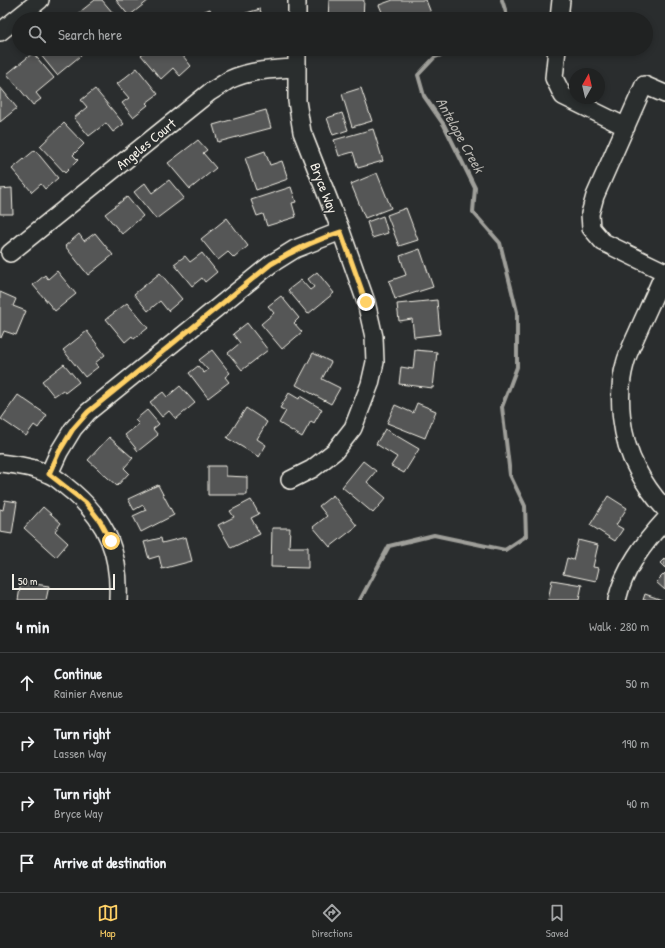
<!DOCTYPE html>
<meta charset="utf-8">
<style>
body{margin:0;font-family:"Patrick Hand",sans-serif;background:#282a2a;color:#f1f3f6}
.compass{position:absolute;left:569px;top:68px;width:36px;height:36px;border-radius:50%;background:#202222;box-shadow:0 2px 6px #0003;rotate:8deg}
.scale{position:absolute;left:12px;bottom:10px;width:103px;box-sizing:border-box;padding-left:4px;border:2px solid #f4f1e8;border-top:0;font-size:11px;line-height:14px;white-space:nowrap;color:#f4f1e8;-webkit-text-stroke:3px #2a2d2e;paint-order:stroke}
.stop{position:absolute;width:12px;height:12px;margin:-9px;border:3px solid #ffd166;border-radius:50%;background:#fff}
.stop.end{background:#ffd166;border-color:#fff;box-shadow:0 1px 4px #0008}
.list{margin:0;padding:0;list-style:none}
h2{display:flex;justify-content:space-between;align-items:center;height:52px;margin:0;padding:0 16px;font-size:17px}
h2 small{font-size:13px;font-weight:400;color:#a2a4a5}
.list li{display:grid;grid-template-columns:26px 1fr auto;gap:12px;align-items:center;box-sizing:border-box;height:60px;padding:0 16px;border-top:1px solid #3d3f40}
.list b{display:block;font-size:15px;white-space:nowrap}
.list p{margin:0;font-size:13px;white-space:nowrap;color:#a2a4a5}
.list em{font-size:13px;font-style:normal;color:#a2a4a5}
.icon{flex:none;width:22px;height:22px;fill:none;stroke:currentColor;stroke-width:2;stroke-linecap:round;stroke-linejoin:round}
.map{position:relative;flex:none;width:665px;height:600px;overflow:hidden}
.search{position:absolute;background:#202222;box-shadow:0 2px 6px #0003;left:12px;right:12px;top:12px;height:44px;display:flex;align-items:center;gap:10px;box-sizing:border-box;padding:0 14px;border-radius:22px;color:#a2a4a5;font-size:15px}
.sheet{height:292px;background:#202222}
nav{display:flex;justify-content:space-around;align-items:center;box-sizing:border-box;height:56px;border-top:1px solid #3d3f40;background:#202222;font-size:11px;color:#a2a4a5}
nav a{display:grid;justify-items:center;gap:2px}
nav .on{color:#ffd166}
.map>svg:first-child{display:block}
.lines{fill:none;stroke-linecap:round;stroke-linejoin:round}
.stream{stroke:#9f9f9a;stroke-width:4}
.building{fill:#555756;stroke:#f4f1e8}
.minor-casing{stroke:#f4f1e8;stroke-width:20}
.minor{stroke:#2a2d2e;stroke-width:17}
.route{stroke:#ffd166;stroke-width:5}
.labels{text-anchor:middle;stroke-width:3;stroke-linejoin:round;paint-order:stroke}
.street-label{font-size:14px;fill:#f4f1e8;stroke:#2a2d2e}
.water-label{font-size:15px;font-style:italic;fill:#b5b3ae;stroke:#2a2d2e}
</style>
<div class="map">
<svg width="665" height="600" viewBox="0 0 665 600">
<rect width="100%" height="100%" fill="#2a2d2e"/>
<filter id="ink" filterUnits="userSpaceOnUse"><feTurbulence type="fractalNoise" baseFrequency=".025" numOctaves="2"/><feDisplacementMap in="SourceGraphic" scale="8" xChannelSelector="R" yChannelSelector="G"/><feConvolveMatrix kernelMatrix="1 2 1 2 8 2 1 2 1" color-interpolation-filters="sRGB"/></filter>
<g filter="url(#ink)">
<g class="lines">
<!-- stream -->
<path class="stream" d="M502 0 508 19
M360 600 389 546 434 535 505 550 526 536 525 506 510 475 502 407 517 367V312L500 243 473 212 475 188 444 125 424 96 418 75 435 57 457 49"/>
</g>
<!-- building -->
<path class="building" d="M95 0H102L118 19H71Z
M116 0H149L129 16Z
M329 0H364L363 19H328Z
M393 0H426L431 13 415 19H385L379 5Z
M210 9 214 19H194L192 16Z
M260 9 263 19H237L236 16Z
M36 49H82L85 52 57 75Z
M148 49H169L176 56 180 52 191 66 180 76 173 68 161 79 141 55Z
M192 49H208L194 54Z
M33 53 54 78 36 93 41 99 33 105 7 74Z
M137 68 158 94 146 103 148 105 133 117 122 103 129 98 117 84Z
M0 87 17 108 0 122Z
M361 88 372 121 352 127 342 94Z
M95 89 124 124 113 132 106 123 89 136 74 118 87 107 81 100Z
M266 110 271 128 218 142 213 125Z
M342 113 348 130 333 135 327 118Z
M64 123 84 144 73 155 78 160 65 173 40 146Z
M373 129 383 161 358 168 353 152 339 156 334 140Z
M198 140 207 150 203 153 216 168 190 189 168 163Z
M35 150 58 178 45 189 41 184 32 192 12 169Z
M265 151 270 165 282 161 288 179 256 190 245 158Z
M377 173 391 208 365 218 351 184Z
M169 180 184 198 156 219 134 192 145 183 152 193Z
M291 187 296 202 292 203 296 217 267 226 263 214 257 216 251 200Z
M12 188 13 214H0V189Z
M127 197 143 216 122 234 105 214Z
M406 208 418 240 399 246 387 215Z
M383 216 388 233 372 238 367 222Z
M227 218 248 246 234 258 228 252 218 260 201 239Z
M95 233 113 255 88 275 65 246 79 234 84 241Z
M420 249 433 287 395 299 389 281 406 275 400 256Z
M202 253 217 272 205 282 202 278 192 286 174 264 185 256 190 262Z
M57 271 76 294 55 311 33 285 45 275 48 279Z
M317 272 334 293 308 314 288 290 301 280 310 290 314 287 308 279Z
M160 273 182 299 168 311 160 301 148 311 134 294Z
M0 292 16 299 13 306 26 311 16 335 4 331 1 338 0 337Z
M281 296 299 318 294 323 302 332 282 349 261 324 274 313 268 306Z
M437 300 440 334 414 337 412 319 399 321 397 304Z
M127 303 148 328 134 339 132 336 125 342 106 319Z
M247 323 268 350 242 370 228 353 240 343 233 334Z
M87 331 105 355 95 363 98 367 85 377 63 350Z
M212 350 230 373 225 377 229 382 208 398 189 373 198 366 204 373 208 370 199 360Z
M415 350 437 352 433 388 399 384 401 367 413 369Z
M313 353 331 362 322 379 340 388 331 404 296 385Z
M64 364 79 382 65 393 63 390 54 396 42 381Z
M180 386 195 403 176 419 169 411 162 417 150 402 163 392 167 397Z
M289 393 299 399 300 396 322 409 314 423 311 421 302 437 279 423 286 411 280 408Z
M18 395 47 415 38 428 34 425 26 436 1 419Z
M417 403 436 411 425 438 387 423 395 405 413 413Z
M246 408 267 422 257 439 266 445 259 457 227 438Z
M147 410 159 424 153 429 158 435 138 451 125 435 139 424 135 420Z
M385 429 419 449 404 473 391 466 397 457 376 444Z
M109 437 133 458 124 468 129 473 117 486 88 460Z
M363 461 376 471 367 482 386 498 373 513 342 487Z
M208 466H226V476L247 477V495H208Z
M158 485 174 515 141 532 133 516 146 510 143 505 134 510 128 499Z
M333 495 357 526 330 547 313 527 327 516 319 506Z
M608 496 627 508 616 525 623 529 615 541 590 525Z
M5 500 17 502 12 534 0 532V509L3 510Z
M251 500 259 514 251 518 260 534 231 548 218 525 234 517 230 511Z
M43 507 61 523 55 531 68 543 56 557 24 528Z
M272 528H290L289 547H308V568L271 567Z
M186 537 192 561 162 569 159 556 149 559 144 542 161 538 162 543Z
M578 540 598 545 593 567 599 568 596 581 563 574 567 558 573 560Z
M665 558V568L660 563Z
M665 573V590L656 582Z
M552 580 582 585 579 600H548Z
M21 582 49 586 46 600H18Z
M645 594 662 600H643Z"/>
<g class="lines">
<defs>
<path id="minor" d="M297 19V0
M559 19 561 0
M0 32 40 0
M557 49 554 78 563 96 626 127
M10 253 210 92C217 88 223 84 229 80 250 70 274 69 297 68
M665 271C657 290 648 309 640 327 635 339 628 352 625 364 616 396 621 440 637 469 644 483 654 497 665 509
M665 272 603 242 591 228 590 214 595 196 644 85 665 94
M0 463C16 465 33 467 48 474 57 477 65 486 73 492 108 522 120 554 118 600
M49 474 59 452 73 429 88 412 271 264 295 249 341 231
M290 480 312 469 335 451 353 428 370 384 375 362 374 337 366 302 341 231 302 132 297 101V49
M617 600C624 569 644 543 665 520"/>
</defs>
<!-- minor casing -->
<use href="#minor" class="minor-casing"/>
<!-- minor -->
<use href="#minor" class="minor"/>
</g>
</g>
<g class="lines" filter="url(#ink)">
<!-- route -->
<path class="route" d="M111 541 100 521 86 503 49 474 59 452 73 429 88 412 271 264C294 250 315 240 341 232L366 302"/>
</g>
<g class="labels">
<!-- street labels -->
<g class="street-label">
<text transform="translate(146 144) rotate(-39)" y="5">Angeles Court</text>
<text transform="translate(324 188) rotate(69)" y="5">Bryce Way</text>
</g>
<!-- water labels -->
<g class="water-label">
<text transform="translate(460 135) rotate(61)" y="5">Antelope Creek</text>
</g>
</g>
</svg>
<svg class="compass" viewBox="-18 -18 36 36"><path d="M0-13l5 13h-10z" fill="#e53935"/><path d="M0 13l5-13h-10z" fill="#a2a4a5"/></svg>
<div class="scale">50 m</div>
<div class="stop" style="left:111px;top:541px"></div>
<div class="stop end" style="left:366px;top:302px"></div>
<div class="search"><svg class="icon" aria-label="search" viewBox="0 0 24 24"><circle cx="10" cy="10" r="6"/><path d="M15 15l6 6"/></svg>Search here</div>
</div>
<section class="sheet">
<h2>4 min<small>Walk · 280 m</small></h2>
<ul class="list">
<li><svg class="icon" aria-label="ahead" viewBox="0 0 24 24"><path d="M12 20V5M6 11l6-6 6 6"/></svg><div><b>Continue</b><p>Rainier Avenue</p></div><em>50 m</em></li>
<li><svg class="icon" aria-label="right" viewBox="0 0 24 24"><path d="M7 20v-9h11M14 6l5 5-5 5"/></svg><div><b>Turn right</b><p>Lassen Way</p></div><em>190 m</em></li>
<li><svg class="icon" aria-label="right" viewBox="0 0 24 24"><path d="M7 20v-9h11M14 6l5 5-5 5"/></svg><div><b>Turn right</b><p>Bryce Way</p></div><em>40 m</em></li>
<li><svg class="icon" aria-label="arrive" viewBox="0 0 24 24"><path d="M6 21V4h12l-3 4 3 4H6"/></svg><div><b>Arrive at destination</b></div></li>
</ul>
</section>
<nav>
<a class="on"><svg class="icon" aria-label="map" viewBox="0 0 24 24"><path d="M3 6l6-2 6 2 6-2v14l-6 2-6-2-6 2zM9 4v14M15 6v14"/></svg>Map</a>
<a><svg class="icon" aria-label="directions" viewBox="0 0 24 24"><path d="M12 3l9 9-9 9-9-9zM9 14v-3h6M13 9l2 2-2 2"/></svg>Directions</a>
<a><svg class="icon" aria-label="saved" viewBox="0 0 24 24"><path d="M7 4h10v16l-5-4-5 4z"/></svg>Saved</a>
</nav>
